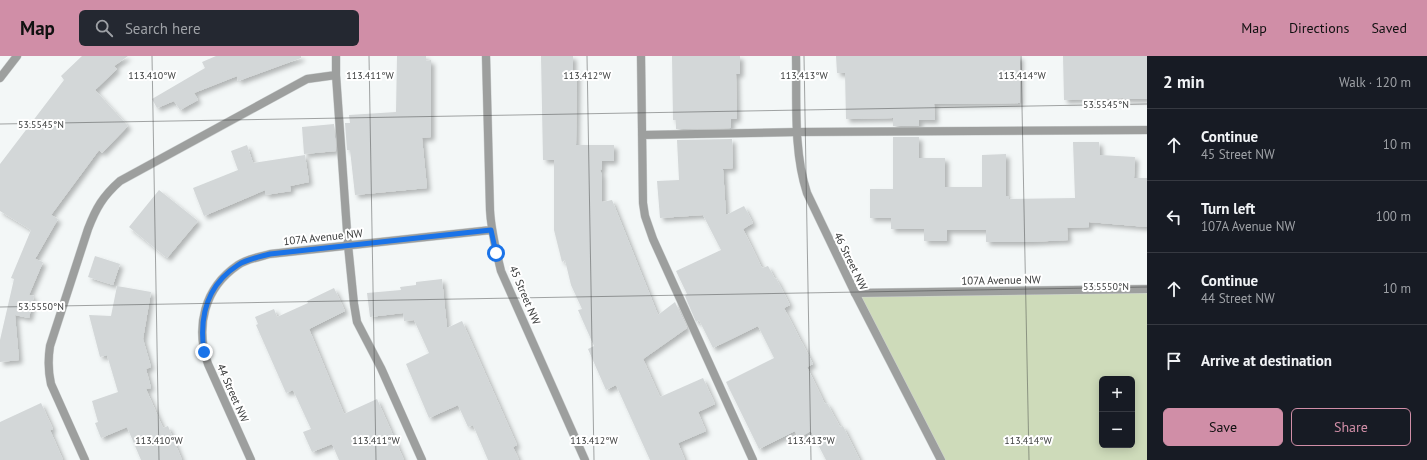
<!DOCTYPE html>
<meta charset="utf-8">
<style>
body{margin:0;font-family:"PT Sans",sans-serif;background:#242831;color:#f1f3f6}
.controls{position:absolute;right:12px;bottom:12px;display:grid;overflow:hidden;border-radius:6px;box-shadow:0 2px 10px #0003}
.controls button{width:36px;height:36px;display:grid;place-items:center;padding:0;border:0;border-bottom:1px solid #363941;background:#171b24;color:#f1f3f6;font:20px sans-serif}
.stop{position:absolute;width:12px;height:12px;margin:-9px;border:3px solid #1a73e8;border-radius:50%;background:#fff}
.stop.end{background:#1a73e8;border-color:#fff;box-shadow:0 1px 4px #0008}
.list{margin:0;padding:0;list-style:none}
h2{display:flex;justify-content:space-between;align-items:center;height:52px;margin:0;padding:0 16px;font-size:17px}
h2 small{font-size:13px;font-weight:400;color:#9ea1a6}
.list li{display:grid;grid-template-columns:26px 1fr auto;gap:12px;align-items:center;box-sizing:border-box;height:72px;padding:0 16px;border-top:1px solid #363941}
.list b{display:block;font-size:15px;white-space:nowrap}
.list p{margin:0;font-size:13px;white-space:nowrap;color:#9ea1a6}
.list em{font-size:13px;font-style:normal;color:#9ea1a6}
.actions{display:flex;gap:8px;padding:12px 16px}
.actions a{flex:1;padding:9px 0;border:1px solid #d08ea7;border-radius:6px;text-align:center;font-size:14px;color:#d08ea7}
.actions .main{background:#d08ea7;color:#111}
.icon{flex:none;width:22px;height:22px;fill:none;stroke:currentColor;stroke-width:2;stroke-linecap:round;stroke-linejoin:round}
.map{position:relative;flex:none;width:1147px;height:404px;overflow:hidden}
header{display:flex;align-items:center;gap:24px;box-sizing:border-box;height:56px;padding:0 20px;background:#d08ea7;color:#111}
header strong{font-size:19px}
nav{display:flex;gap:22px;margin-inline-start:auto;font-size:14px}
.search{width:280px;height:36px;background:#242831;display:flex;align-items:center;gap:10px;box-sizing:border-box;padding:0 14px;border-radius:6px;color:#9ea1a6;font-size:15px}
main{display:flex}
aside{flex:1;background:#171b24}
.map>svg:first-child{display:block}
.green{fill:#cedbba;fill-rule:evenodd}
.building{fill:#d3d7d8;filter:url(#shadow)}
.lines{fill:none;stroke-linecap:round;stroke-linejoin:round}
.service-casing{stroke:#ced2d2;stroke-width:9}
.minor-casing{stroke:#ced2d2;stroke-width:9}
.tertiary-casing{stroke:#ced2d2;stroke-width:9}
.service{stroke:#9d9f9e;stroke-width:8}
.minor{stroke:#9d9f9e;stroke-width:8}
.tertiary{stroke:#9d9f9e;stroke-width:8}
.route{stroke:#1a73e8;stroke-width:5}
.ticks{fill:none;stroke:#3a3c3c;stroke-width:1;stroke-opacity:0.45}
.labels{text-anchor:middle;stroke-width:4;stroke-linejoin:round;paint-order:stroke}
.street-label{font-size:11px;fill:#3a3c3c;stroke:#fff}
.ticks-label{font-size:10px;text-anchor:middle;fill:#3a3c3c;stroke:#fff;stroke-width:4;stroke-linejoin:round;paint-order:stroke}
</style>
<header>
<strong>Map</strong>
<div class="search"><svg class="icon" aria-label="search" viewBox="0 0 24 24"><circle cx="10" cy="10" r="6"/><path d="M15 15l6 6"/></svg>Search here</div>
<nav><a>Map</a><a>Directions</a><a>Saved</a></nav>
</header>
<main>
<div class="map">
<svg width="1147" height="404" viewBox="0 0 1147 404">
<defs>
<filter id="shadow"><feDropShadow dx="3.5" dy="3.5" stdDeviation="2" flood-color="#0004"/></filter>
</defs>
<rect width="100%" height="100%" fill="#f3f7f7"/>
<!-- green -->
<path class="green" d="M1147 233V404H941L855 237ZM1102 323H1132V389H1102Z"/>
<!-- building -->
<path class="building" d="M82 0H128L114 10 117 13 95 34 128 70 102 97 99 94 51 159 58 163 35 203 43 206 29 239 34 240 29 262 15 259 19 304 0 306V284L14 223 11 222 31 174 0 155V108L64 24 61 20Z
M216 0H301V2L238 25 237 20 194 37 198 44 180 54 174 45 157 52 152 43 205 12 202 6Z
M397 0H426V5L431 4V81L422 82 427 132 355 139 350 94H347L345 67H350L349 59 396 56Z
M541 0H573V14H577L576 89H614V105H602V113L600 114 602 119V146L612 144 658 259 675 246 687 272 643 303 660 341 703 322 715 348 698 356 706 375 678 387 685 404H650L616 329 606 334 588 293 594 290 578 254 582 253 571 229 565 204 562 206 554 174V104H543Z
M672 0H740V18H736L737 63H731V72L676 73V64H673Z
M836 0H1020V47L934 48 935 64H919V70H893V62L846 63 845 17H837Z
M1063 0H1147V43H1124L1123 42 1064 44Z
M334 68 336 95 304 98 302 71Z
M893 81H919V102H945V131H982V99L1006 98V140H1009V143L1075 142 1073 86H1099L1100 99 1135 101 1134 122H1147V171L1089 166V171L1067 172 1068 184 1029 186H986V174H947V185H924V173H891V162H870V133H893Z
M732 83 733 112 723 113 726 159 744 150 753 167 743 173 762 212 768 210 775 223 776 222 790 249 784 252 813 308 807 311 825 348 827 347 840 371 843 370 860 404H826L811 375 798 382 795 375 759 393 726 326 774 302 758 270 713 292 699 264 696 266 685 240 687 238 676 215 721 194 703 159 660 162 657 125 679 124 677 84Z
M247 89 253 107 305 99 309 126 290 130 291 135 265 139V134L204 160 193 132 238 114 231 95Z
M159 134 198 165 167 202 129 171Z
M95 200 120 208 113 229 88 221Z
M442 223 447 272 462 265 517 389 513 391 519 404H488L473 369 468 371 458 349 429 362 406 308 429 297 414 264 404 265 403 257 370 261 367 237 401 234 400 231 416 229V226Z
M117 230 151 236 143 283 151 311 146 313 151 332 146 333 163 372 168 370 182 404H141L127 371 101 382 95 367 98 366 92 345 118 336 107 299 100 301 89 259 111 260Z
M334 232 345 255 309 273 344 358 377 343 404 404H339L332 388 312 396 303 376 311 373 293 334 286 337 256 269 258 268 255 261 274 253 277 261 308 247 307 245Z
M41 347 53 373 50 374 63 404H0V366Z"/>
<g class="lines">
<defs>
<path id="service" d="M641 0 643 147 645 160 653 183 753 404
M336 19 348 189 354 248 357 266 381 312 422 404
M642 79 798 76 1147 74
M85 404 51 328C48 315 48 303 50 290L88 173C96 152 103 140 120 125L307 23 336 19V0"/>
<path id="minor" d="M486 0 490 154C491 175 496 194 501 215L585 404
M0 22 17 0
M855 237 1147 233
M251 404 208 308C195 271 204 232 238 209 247 203 259 201 270 198L491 174"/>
<path id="tertiary" d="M796 0C797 45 793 94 807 137L855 237 941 404"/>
</defs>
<!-- service casing -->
<use href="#service" class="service-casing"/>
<!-- minor casing -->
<use href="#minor" class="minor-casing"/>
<!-- tertiary casing -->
<use href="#tertiary" class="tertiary-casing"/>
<!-- service -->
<use href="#service" class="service"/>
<!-- minor -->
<use href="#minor" class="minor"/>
<!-- tertiary -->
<use href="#tertiary" class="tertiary"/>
</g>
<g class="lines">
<!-- route -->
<path class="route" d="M204 296C199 261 207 229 238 209 247 203 259 201 270 198L491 174 496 197"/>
</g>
<!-- ticks -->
<path class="ticks" d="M152 0 159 404M369 0 376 404M587 0 594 404M804 0 811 404M1021 0 1029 404M0 68 1147 48M0 251 1147 231"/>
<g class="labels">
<!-- street labels -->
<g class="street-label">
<text transform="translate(323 181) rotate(-6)" y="4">107A Avenue NW</text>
<text transform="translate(851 205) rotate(64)" y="4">46 Street NW</text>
<text transform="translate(1001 224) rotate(-1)" y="4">107A Avenue NW</text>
<text transform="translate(525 239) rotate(67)" y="4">45 Street NW</text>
<text transform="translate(233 337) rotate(66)" y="4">44 Street NW</text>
</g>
</g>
<g class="ticks-label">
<text x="152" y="23">113.410°W</text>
<text x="370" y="23">113.411°W</text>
<text x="587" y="23">113.412°W</text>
<text x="804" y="23">113.413°W</text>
<text x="1022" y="23">113.414°W</text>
<text x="1106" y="52">53.5545°N</text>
<text x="41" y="72">53.5545°N</text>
<text x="1106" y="234">53.5550°N</text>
<text x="41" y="254">53.5550°N</text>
<text x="159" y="388">113.410°W</text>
<text x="376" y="388">113.411°W</text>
<text x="594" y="388">113.412°W</text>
<text x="811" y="388">113.413°W</text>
<text x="1028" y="388">113.414°W</text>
</g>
</svg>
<div class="controls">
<button>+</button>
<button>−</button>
</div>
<div class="stop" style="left:496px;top:197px"></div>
<div class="stop end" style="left:204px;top:296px"></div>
</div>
<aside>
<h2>2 min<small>Walk · 120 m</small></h2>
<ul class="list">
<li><svg class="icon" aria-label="ahead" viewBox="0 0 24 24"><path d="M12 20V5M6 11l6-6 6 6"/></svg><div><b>Continue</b><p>45 Street NW</p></div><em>10 m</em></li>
<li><svg class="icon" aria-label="left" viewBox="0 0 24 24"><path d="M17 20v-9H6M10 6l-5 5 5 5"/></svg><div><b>Turn left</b><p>107A Avenue NW</p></div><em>100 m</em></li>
<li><svg class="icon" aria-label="ahead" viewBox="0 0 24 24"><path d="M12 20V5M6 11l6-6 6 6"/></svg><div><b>Continue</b><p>44 Street NW</p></div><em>10 m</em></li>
<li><svg class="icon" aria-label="arrive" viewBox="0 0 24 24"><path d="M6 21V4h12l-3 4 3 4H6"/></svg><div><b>Arrive at destination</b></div></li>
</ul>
<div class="actions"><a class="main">Save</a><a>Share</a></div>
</aside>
</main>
